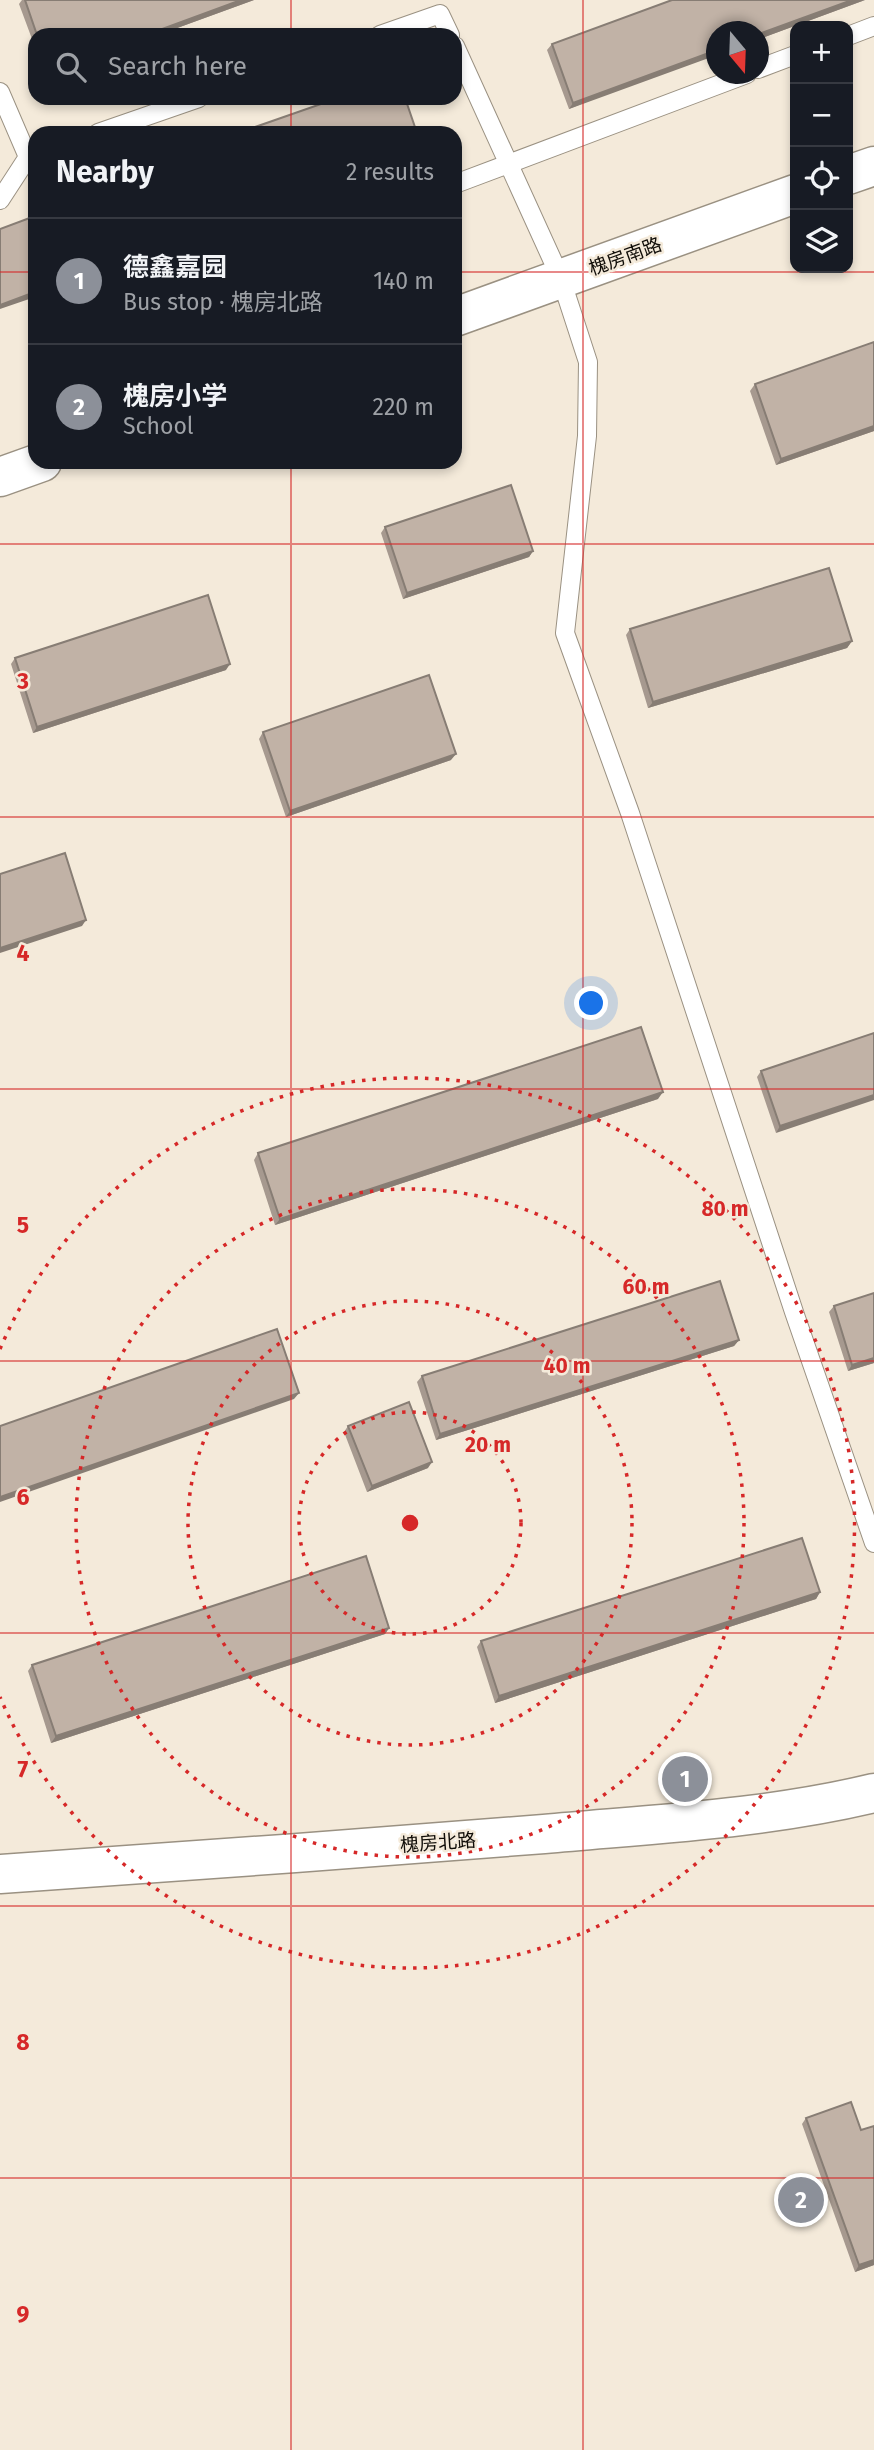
<!DOCTYPE html>
<meta charset="utf-8">
<style>
body{margin:0;font-family:"Fira Sans","Noto Sans SC",sans-serif;background:#20242c;color:#f1f3f6}
.controls{position:absolute;right:21px;top:21px;display:grid;overflow:hidden;border-radius:14px;box-shadow:0 4px 10px #0003}
.controls button{width:63px;height:63px;display:grid;place-items:center;padding:0;border:0;border-bottom:2px solid #363941;background:#171b24;color:#f1f3f6;font:35px sans-serif}
.compass{position:absolute;left:706px;top:21px;width:63px;height:63px;border-radius:50%;background:#171b24;box-shadow:0 4px 10px #0003;rotate:161deg}
.you{position:absolute;left:592px;top:1004px;width:24px;height:24px;margin:-18px;border:5px solid #fff;border-radius:50%;background:#1a73e8;box-shadow:0 0 0 10px #1a73e833}
.badge{display:grid;place-items:center;width:46px;height:46px;border-radius:50%;background:#8c9099;color:#fff;font-size:23px;font-weight:700}
.pin{position:absolute;translate:-50% -50%;border:4px solid #fff;box-shadow:0 2px 7px #0006}
.list{margin:0;padding:0;list-style:none}
h2{display:flex;justify-content:space-between;align-items:center;height:91px;margin:0;padding:0 28px;font-size:30px}
h2 small{font-size:23px;font-weight:400;color:#9ea1a6}
.list li{display:grid;grid-template-columns:46px 1fr auto;gap:21px;align-items:center;box-sizing:border-box;height:126px;padding:0 28px;border-top:2px solid #363941}
.list b{display:block;font-size:26px;white-space:nowrap}
.list p{margin:0;font-size:23px;white-space:nowrap;color:#9ea1a6}
.list em{font-size:23px;font-style:normal;color:#9ea1a6}
.icon{flex:none;width:38px;height:38px;fill:none;stroke:currentColor;stroke-width:2;stroke-linecap:round;stroke-linejoin:round}
.map{position:relative;flex:none;width:874px;height:2450px;overflow:hidden}
.search{position:absolute;background:#171b24;box-shadow:0 4px 10px #0003;left:28px;top:28px;width:434px;height:77px;display:flex;align-items:center;gap:18px;box-sizing:border-box;padding:0 24px;border-radius:21px;color:#9ea1a6;font-size:26px}
.panel{position:absolute;background:#171b24;box-shadow:0 4px 10px #0003;left:28px;top:126px;width:434px;height:343px;border-radius:21px}
.map>svg:first-child{display:block}
.lines{fill:none;stroke-linecap:round;stroke-linejoin:round}
.service-casing{stroke:#9a9182;stroke-width:20}
.tertiary-casing{stroke:#9a9182;stroke-width:41}
.service{stroke:#fff;stroke-width:18}
.tertiary{stroke:#fff;stroke-width:38}
.wall{fill:#a6998f}
.shaded-wall{fill:#877d74}
.building{fill:#c1b2a6;stroke:#877d74;stroke-width:2}
.grid{fill:none;stroke:#d62828;stroke-width:2;stroke-opacity:0.55}
.ring{fill:none;stroke:#d62828;stroke-width:3.5;stroke-dasharray:3.5 7}
.labels{text-anchor:middle;stroke-width:5;stroke-linejoin:round;paint-order:stroke}
.street-label{font-size:19px;fill:#100d08;stroke:#f4eada}
.grid-label{font-size:23px;text-anchor:middle;font-weight:bold;fill:#d62828;stroke:#f4eada;stroke-width:5;stroke-linejoin:round;paint-order:stroke}
.centre{fill:#d62828;stroke:#f4eada;stroke-width:3.5}
.ring-label{font-size:21px;text-anchor:middle;font-weight:bold;fill:#d62828;stroke:#f4eada;stroke-width:5;stroke-linejoin:round;paint-order:stroke}
</style>
<div class="map">
<svg width="874" height="2450" viewBox="0 0 874 2450">
<rect width="100%" height="100%" fill="#f4eada"/>
<g class="lines">
<defs>
<path id="service" d="M380 35 440 14 450 35
M848 36 874 26
M455 46 561 279 588 362 587 436 565 633 630 813 794 1312 874 1543
M758 69 795 55
M0 92 28 157 35 155
M98 133 199 98
M455 184 747 74
M0 200 28 157"/>
<path id="tertiary" d="M848 175 874 166
M455 317 795 194
M0 477 42 462
M0 1874C181 1861 363 1849 544 1834 654 1824 766 1819 874 1793"/>
</defs>
<!-- service casing -->
<use href="#service" class="service-casing"/>
<!-- tertiary casing -->
<use href="#tertiary" class="tertiary-casing"/>
<!-- service -->
<use href="#service" class="service"/>
<!-- tertiary -->
<use href="#tertiary" class="tertiary"/>
</g>
<!-- wall -->
<path class="wall" d="M22 0H254L158 35H35V47L19 4Z
M865 0 759 39V32L569 109 547 50 552 44Z
M874 342V431L776 465 750 391 755 384Z
M385 527 533 551 529 557 403 599 381 533Z
M630 629 852 641 847 648 648 708 626 635Z
M15 658 226 670 33 733 11 664Z
M263 732 451 760 286 817 259 739Z
M874 1033 776 1133 757 1077 761 1071Z
M658 1099 275 1225 254 1160 258 1153Z
M834 1306 874 1363 848 1371 829 1312Z
M739 1340 734 1346 436 1440 417 1382 422 1376Z
M348 1426 428 1468 367 1492 344 1432Z
M820 1592 816 1599 495 1703 477 1647 481 1641Z
M389 1628 385 1634 51 1743 28 1671 32 1665Z
M806 2118 861 2130 874 2126V2265L855 2272 802 2124Z"/>
<!-- shaded-wall -->
<path class="shaded-wall" d="M241 0H254L158 35H146Z
M852 0H865L759 39V34Z
M717 50V55L569 109 573 103Z
M35 292V297L0 309V305Z
M874 426V431L776 465 781 459Z
M533 551 529 557 403 599 407 593Z
M852 641 847 648 648 708 653 702Z
M230 664 226 670 33 733 37 727Z
M456 754 451 760 286 817 290 811Z
M86 920 82 926 0 953V948Z
M663 1092 658 1099 275 1225 280 1219Z
M874 1095V1100L776 1133 780 1126Z
M739 1340 734 1346 436 1440 440 1434Z
M874 1358V1363L848 1371 852 1365Z
M299 1393 294 1399 0 1502V1497Z
M432 1462 428 1468 367 1492 372 1486Z
M820 1592 816 1599 495 1703 499 1696Z
M389 1628 385 1634 51 1743 56 1736Z
M874 2260V2265L855 2272 859 2265Z"/>
<!-- building -->
<path class="building" d="M25 0H241L146 35H37Z
M672 0H852L759 34V32H717V50L573 103 552 44Z
M338 98H405L417 133H238Z
M35 216V292L0 305V229Z
M874 342V426L781 459 755 384Z
M511 485 533 551 407 593 385 527Z
M829 568 852 641 653 702 630 629Z
M208 595 230 664 37 727 15 658Z
M429 675 456 754 290 811 263 732Z
M65 853 86 920 0 948V874Z
M641 1027 663 1092 280 1219 258 1153Z
M874 1033V1095L780 1126 761 1071Z
M720 1281 739 1340 440 1434 422 1376Z
M874 1293V1358L852 1365 834 1306Z
M277 1329 299 1393 0 1497V1426Z
M409 1402 432 1462 372 1486 348 1426Z
M802 1538 820 1592 499 1696 481 1641Z
M366 1556 389 1628 56 1736 32 1665Z
M851 2102 861 2130 874 2126V2260L859 2265 806 2118Z"/>
<!-- grid -->
<path class="grid" d="M291 0V35M583 0V2450M291 98V133M0 272H35M455 272H874M291 462V2450M0 544H874M0 817H874M0 1089H874M0 1361H874M0 1633H874M0 1906H874M0 2178H874"/>
<!-- distance rings -->
<g class="ring">
<circle cx="410" cy="1523" r="111"/>
<circle cx="410" cy="1523" r="222"/>
<circle cx="410" cy="1523" r="334"/>
<path d="M0 1349A445 445 0 1 1 0 1697"/>
</g>
<g class="labels">
<!-- street labels -->
<g class="street-label">
<text transform="translate(625 256) rotate(-20)" y="7">槐房南路</text>
<text transform="translate(438 1842) rotate(-4)" y="7">槐房北路</text>
</g>
</g>
<g class="grid-label">
<text x="23" y="689">3</text>
<text x="23" y="961">4</text>
<text x="23" y="1233">5</text>
<text x="23" y="1505">6</text>
<text x="23" y="1777">7</text>
<text x="23" y="2050">8</text>
<text x="23" y="2322">9</text>
</g>
<circle cx="410" cy="1523" r="10" class="centre"/>
<g class="ring-label">
<text x="725" y="1216">80 m</text>
<text x="646" y="1294">60 m</text>
<text x="567" y="1373">40 m</text>
<text x="488" y="1452">20 m</text>
</g>
</svg>
<div class="controls">
<button>+</button>
<button>−</button>
<button><svg class="icon" aria-label="locate" viewBox="0 0 24 24"><circle cx="12" cy="12" r="6"/><path d="M12 2v4M12 18v4M2 12h4M18 12h4"/></svg></button>
<button><svg class="icon" aria-label="layers" viewBox="0 0 24 24"><path d="M12 4l9 5-9 5-9-5zM3 14l9 5 9-5"/></svg></button>
</div>
<svg class="compass" viewBox="-18 -18 36 36"><path d="M0-13l5 13h-10z" fill="#e53935"/><path d="M0 13l5-13h-10z" fill="#9ea1a6"/></svg>
<div class="you"></div>
<div class="pin badge" style="left:685px;top:1779px">1</div>
<div class="pin badge" style="left:801px;top:2200px">2</div>
<div class="search"><svg class="icon" aria-label="search" viewBox="0 0 24 24"><circle cx="10" cy="10" r="6"/><path d="M15 15l6 6"/></svg>Search here</div>
<section class="panel">
<h2>Nearby<small>2 results</small></h2>
<ul class="list">
<li><span class="badge">1</span><div><b>德鑫嘉园</b><p>Bus stop · 槐房北路</p></div><em>140 m</em></li>
<li><span class="badge">2</span><div><b>槐房小学</b><p>School</p></div><em>220 m</em></li>
</ul>
</section>
</div>
